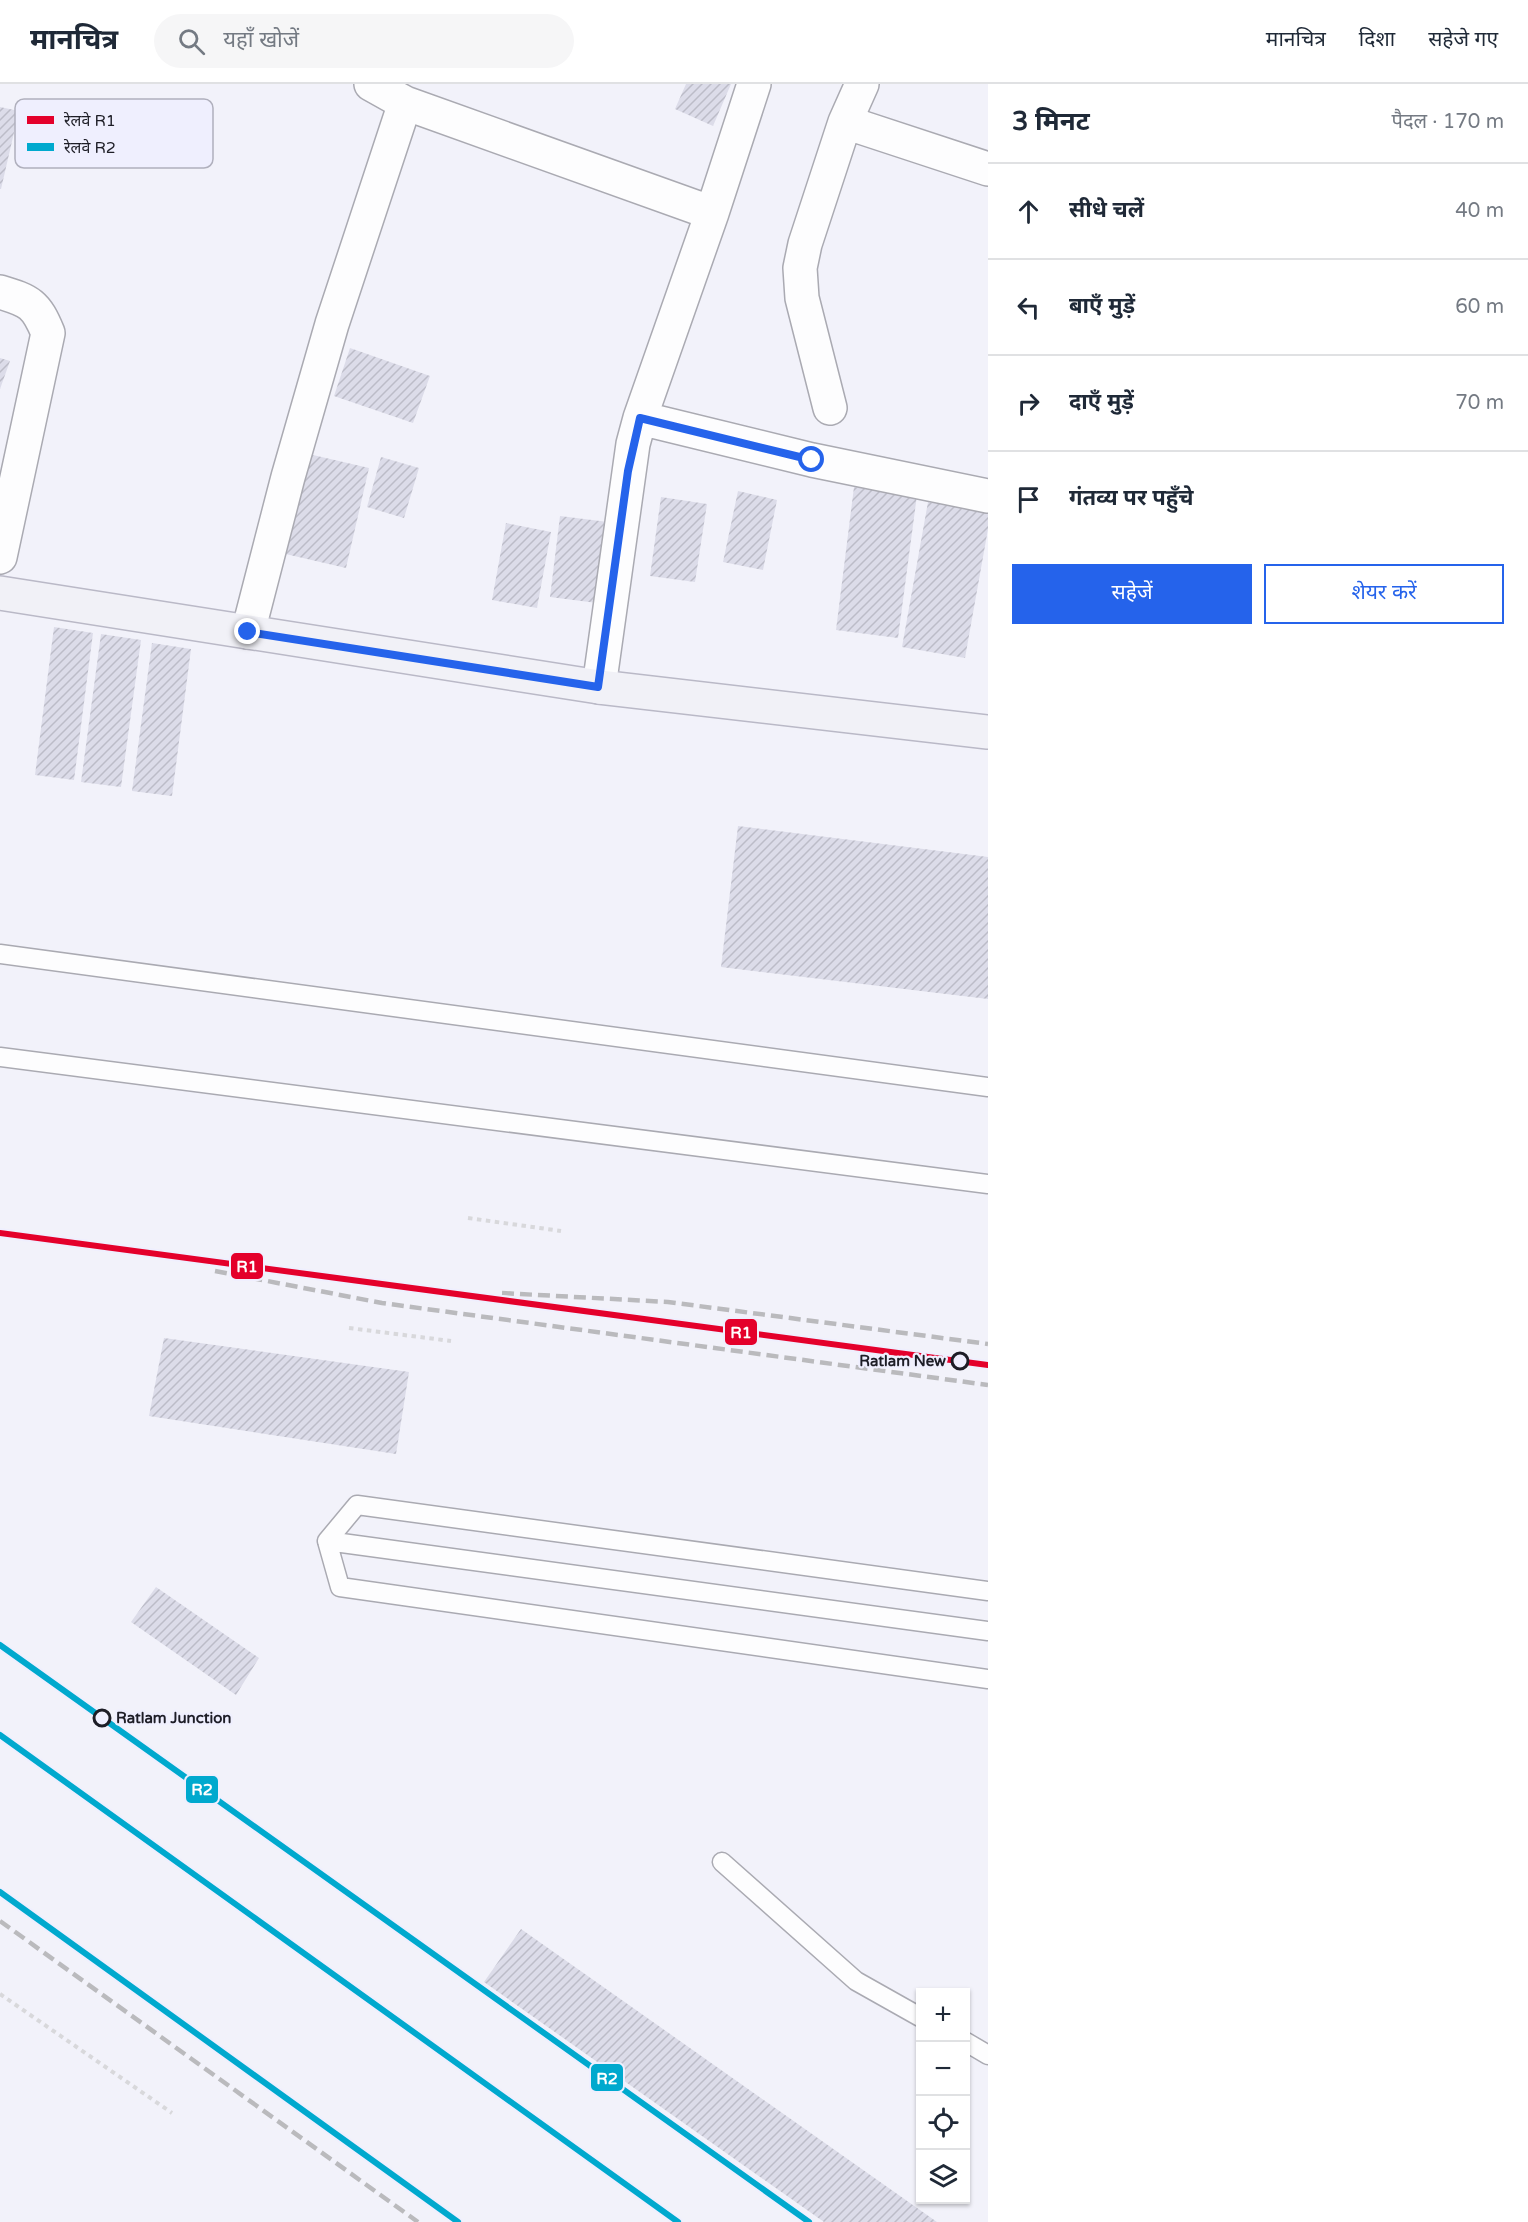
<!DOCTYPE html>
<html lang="hi">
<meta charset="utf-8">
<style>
body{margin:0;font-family:"Varela Round","Noto Sans Devanagari",sans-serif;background:#f6f6f7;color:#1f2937}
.controls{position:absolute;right:18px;bottom:18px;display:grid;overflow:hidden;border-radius:0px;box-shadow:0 2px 4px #0004}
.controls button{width:54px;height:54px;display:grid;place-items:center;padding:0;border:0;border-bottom:2px solid #e0e1e3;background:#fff;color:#1f2937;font:30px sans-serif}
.stop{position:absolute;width:18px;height:18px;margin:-14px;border:4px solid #2563eb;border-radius:50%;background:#fff}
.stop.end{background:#2563eb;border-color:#fff;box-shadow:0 2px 6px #0008}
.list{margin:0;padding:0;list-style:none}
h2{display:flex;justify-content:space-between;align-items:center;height:78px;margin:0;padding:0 24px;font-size:26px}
h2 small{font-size:20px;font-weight:400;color:#747a83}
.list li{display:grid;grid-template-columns:39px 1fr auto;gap:18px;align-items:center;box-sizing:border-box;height:96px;padding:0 24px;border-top:2px solid #e0e1e3}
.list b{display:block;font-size:22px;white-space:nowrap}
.list em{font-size:20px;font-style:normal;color:#747a83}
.actions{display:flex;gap:12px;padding:18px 24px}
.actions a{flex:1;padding:14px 0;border:2px solid #2563eb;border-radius:0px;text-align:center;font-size:21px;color:#2563eb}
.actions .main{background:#2563eb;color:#fff}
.icon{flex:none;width:33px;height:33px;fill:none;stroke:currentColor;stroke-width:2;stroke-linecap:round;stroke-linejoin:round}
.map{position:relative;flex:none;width:988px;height:2138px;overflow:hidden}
header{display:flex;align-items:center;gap:36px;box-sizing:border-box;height:84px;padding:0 30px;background:#fff;border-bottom:2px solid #e0e1e3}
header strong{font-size:28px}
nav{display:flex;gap:33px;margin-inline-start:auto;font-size:21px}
.search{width:420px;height:54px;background:#f6f6f7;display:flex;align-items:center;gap:15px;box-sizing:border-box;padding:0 21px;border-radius:33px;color:#747a83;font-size:22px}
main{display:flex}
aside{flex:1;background:#fff}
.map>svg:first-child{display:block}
.building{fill:url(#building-hatch)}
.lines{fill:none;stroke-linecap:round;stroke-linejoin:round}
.service-casing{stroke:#aaaab2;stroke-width:21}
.minor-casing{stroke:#aaaab2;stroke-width:36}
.primary-casing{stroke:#bab9c7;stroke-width:36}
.path{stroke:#d8d8db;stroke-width:4;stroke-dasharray:4.5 4.5;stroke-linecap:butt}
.service{stroke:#fdfdfe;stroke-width:18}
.minor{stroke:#fdfdfe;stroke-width:33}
.primary{stroke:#f1f1f7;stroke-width:33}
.rail{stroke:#bababd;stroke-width:4.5;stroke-dasharray:12 6;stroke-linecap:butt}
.rail-1-casing{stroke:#efeffe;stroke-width:10}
.rail-2-casing{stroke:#efeffe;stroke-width:10}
.rail-1{stroke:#e4002b;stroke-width:6}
.rail-2{stroke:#00a9ce;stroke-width:6}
.route{stroke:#2563eb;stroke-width:8}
.stop-dot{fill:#efeffe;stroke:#1d1d26;stroke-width:3}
.labels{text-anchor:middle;stroke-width:4.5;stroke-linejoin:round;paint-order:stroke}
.stop-label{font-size:15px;font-weight:bold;fill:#1d1d26;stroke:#efeffe;text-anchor:end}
.key{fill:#efeffe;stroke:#b0b0bd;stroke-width:1.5}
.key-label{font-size:16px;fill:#1d1d26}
.line-badge{stroke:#efeffe;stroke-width:2}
.badge-label{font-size:16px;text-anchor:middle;font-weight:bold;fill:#fff}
</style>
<header>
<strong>मानचित्र</strong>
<div class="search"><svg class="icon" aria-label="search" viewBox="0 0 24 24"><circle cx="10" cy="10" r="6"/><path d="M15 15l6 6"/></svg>यहाँ खोजें</div>
<nav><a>मानचित्र</a><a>दिशा</a><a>सहेजे गए</a></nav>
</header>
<main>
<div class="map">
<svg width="988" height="2138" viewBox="0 0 988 2138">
<defs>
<pattern id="building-hatch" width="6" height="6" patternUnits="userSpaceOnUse" patternTransform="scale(1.5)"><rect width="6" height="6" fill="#dcdce9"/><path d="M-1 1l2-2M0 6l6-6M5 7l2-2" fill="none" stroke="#bcbcc8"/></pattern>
</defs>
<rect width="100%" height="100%" fill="#f2f2fa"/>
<!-- building -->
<path class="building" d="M686 0H731L713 42 675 25Z
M0 23 19 27 1 105H0Z
M350 264 430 292 413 339 334 312Z
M0 274 10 277 0 305Z
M300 368 369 384 346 484 277 468Z
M381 373 419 384 404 434 367 423Z
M854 403 917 411 898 554 836 546Z
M738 407 777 416 763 486 723 478Z
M661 413 707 420 695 498 650 492Z
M928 418 988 428V445L965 574 902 563Z
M560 432 608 438 597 519 550 513Z
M506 439 551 448 537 524 492 516Z
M54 543 93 549 74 696 35 691Z
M101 550 141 556 121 703 81 698Z
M152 559 191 565 172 712 132 707Z
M738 742 988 773V915L721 883Z
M164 1254 409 1288 396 1370 149 1332Z
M156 1503 259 1574 236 1611 131 1538Z
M521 1845 937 2138H824L484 1898Z"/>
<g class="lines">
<defs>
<path id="service" d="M0 870 988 1003
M0 973 988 1100
M327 1457 988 1547
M988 1507 357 1421 327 1457 340 1503 988 1595
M722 1778 856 1897 920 1933
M966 1958 988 1971"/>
<path id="minor" d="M371 0 405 19 712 129
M862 0 845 38 988 85
M0 208C30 217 36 220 48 249L0 473
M830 324 802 214 800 184 805 160 845 38
M640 334 812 376 988 412
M248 548 288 393 332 240 405 19
M599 603 633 360 640 334 712 129 754 0"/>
<path id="primary" d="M0 509 599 603 988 648"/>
</defs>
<!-- service casing -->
<use href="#service" class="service-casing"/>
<!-- minor casing -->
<use href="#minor" class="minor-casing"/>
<!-- primary casing -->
<use href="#primary" class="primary-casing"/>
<!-- path -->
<path class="path" d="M468 1134 561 1147
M349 1244 451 1257
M0 1910 172 2029"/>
<!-- service -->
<use href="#service" class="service"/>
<!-- minor -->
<use href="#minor" class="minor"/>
<!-- primary -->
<use href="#primary" class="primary"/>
<!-- rail -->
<path class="rail" d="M0 1149 988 1281
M215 1187 382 1219 988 1301
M502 1209 668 1218 988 1260
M0 1651 678 2138
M0 1808 458 2138
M0 1837 418 2138"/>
<defs>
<path id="rail-1" d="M0 1149 988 1281"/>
<path id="rail-2" d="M0 1561 809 2138
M0 1651 678 2138
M0 1808 458 2138"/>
</defs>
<!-- rail-1 casing -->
<use href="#rail-1" class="rail-1-casing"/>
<!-- rail-2 casing -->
<use href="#rail-2" class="rail-2-casing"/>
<!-- rail-1 -->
<use href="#rail-1" class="rail-1"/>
<!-- rail-2 -->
<use href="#rail-2" class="rail-2"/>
</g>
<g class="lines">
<!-- route -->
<path class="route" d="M248 548 598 603 628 387 640 334 812 376"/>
</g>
<!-- markers -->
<g class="stop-dot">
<circle cx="960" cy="1277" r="8"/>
<circle cx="102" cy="1634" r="8"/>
</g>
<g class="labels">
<!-- stop labels -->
<g class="stop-label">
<text x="946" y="1282">Ratlam New</text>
<text x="116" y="1639" text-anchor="start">Ratlam Junction</text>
</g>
</g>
<!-- legend -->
<rect x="15" y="15" width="198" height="69" rx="9" class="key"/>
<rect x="27" y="32" width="27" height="8" fill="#e4002b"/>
<rect x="27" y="59" width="27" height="8" fill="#00a9ce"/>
<g class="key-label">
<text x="64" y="42">रेलवे R1</text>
<text x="64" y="69">रेलवे R2</text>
</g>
<g class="line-badge">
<rect x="230" y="1168" width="34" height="28" rx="6" fill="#e4002b"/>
<rect x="724" y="1234" width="34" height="28" rx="6" fill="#e4002b"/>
<rect x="185" y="1691" width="34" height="29" rx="6" fill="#00a9ce"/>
<rect x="590" y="1979" width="34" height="29" rx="6" fill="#00a9ce"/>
</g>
<g class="badge-label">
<text x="247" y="1188">R1</text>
<text x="741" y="1254">R1</text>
<text x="202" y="1711">R2</text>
<text x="607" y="2000">R2</text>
</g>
</svg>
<div class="controls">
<button>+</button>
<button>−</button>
<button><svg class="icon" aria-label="locate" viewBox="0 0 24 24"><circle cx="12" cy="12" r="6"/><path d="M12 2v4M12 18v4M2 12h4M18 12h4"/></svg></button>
<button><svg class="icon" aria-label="layers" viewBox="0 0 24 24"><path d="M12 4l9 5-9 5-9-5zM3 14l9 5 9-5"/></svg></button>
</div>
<div class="stop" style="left:812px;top:376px"></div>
<div class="stop end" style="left:248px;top:548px"></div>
</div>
<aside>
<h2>3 मिनट<small>पैदल · 170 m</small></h2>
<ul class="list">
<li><svg class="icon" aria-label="ahead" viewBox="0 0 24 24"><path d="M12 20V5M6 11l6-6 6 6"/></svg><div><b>सीधे चलें</b></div><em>40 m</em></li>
<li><svg class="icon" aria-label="left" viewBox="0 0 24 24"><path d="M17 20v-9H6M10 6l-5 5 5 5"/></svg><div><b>बाएँ मुड़ें</b></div><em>60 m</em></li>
<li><svg class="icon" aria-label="right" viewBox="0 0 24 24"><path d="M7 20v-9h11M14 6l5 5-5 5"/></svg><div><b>दाएँ मुड़ें</b></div><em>70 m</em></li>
<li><svg class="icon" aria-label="arrive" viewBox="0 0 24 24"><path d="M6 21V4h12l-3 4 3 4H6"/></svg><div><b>गंतव्य पर पहुँचे</b></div></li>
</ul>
<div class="actions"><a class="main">सहेजें</a><a>शेयर करें</a></div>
</aside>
</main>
